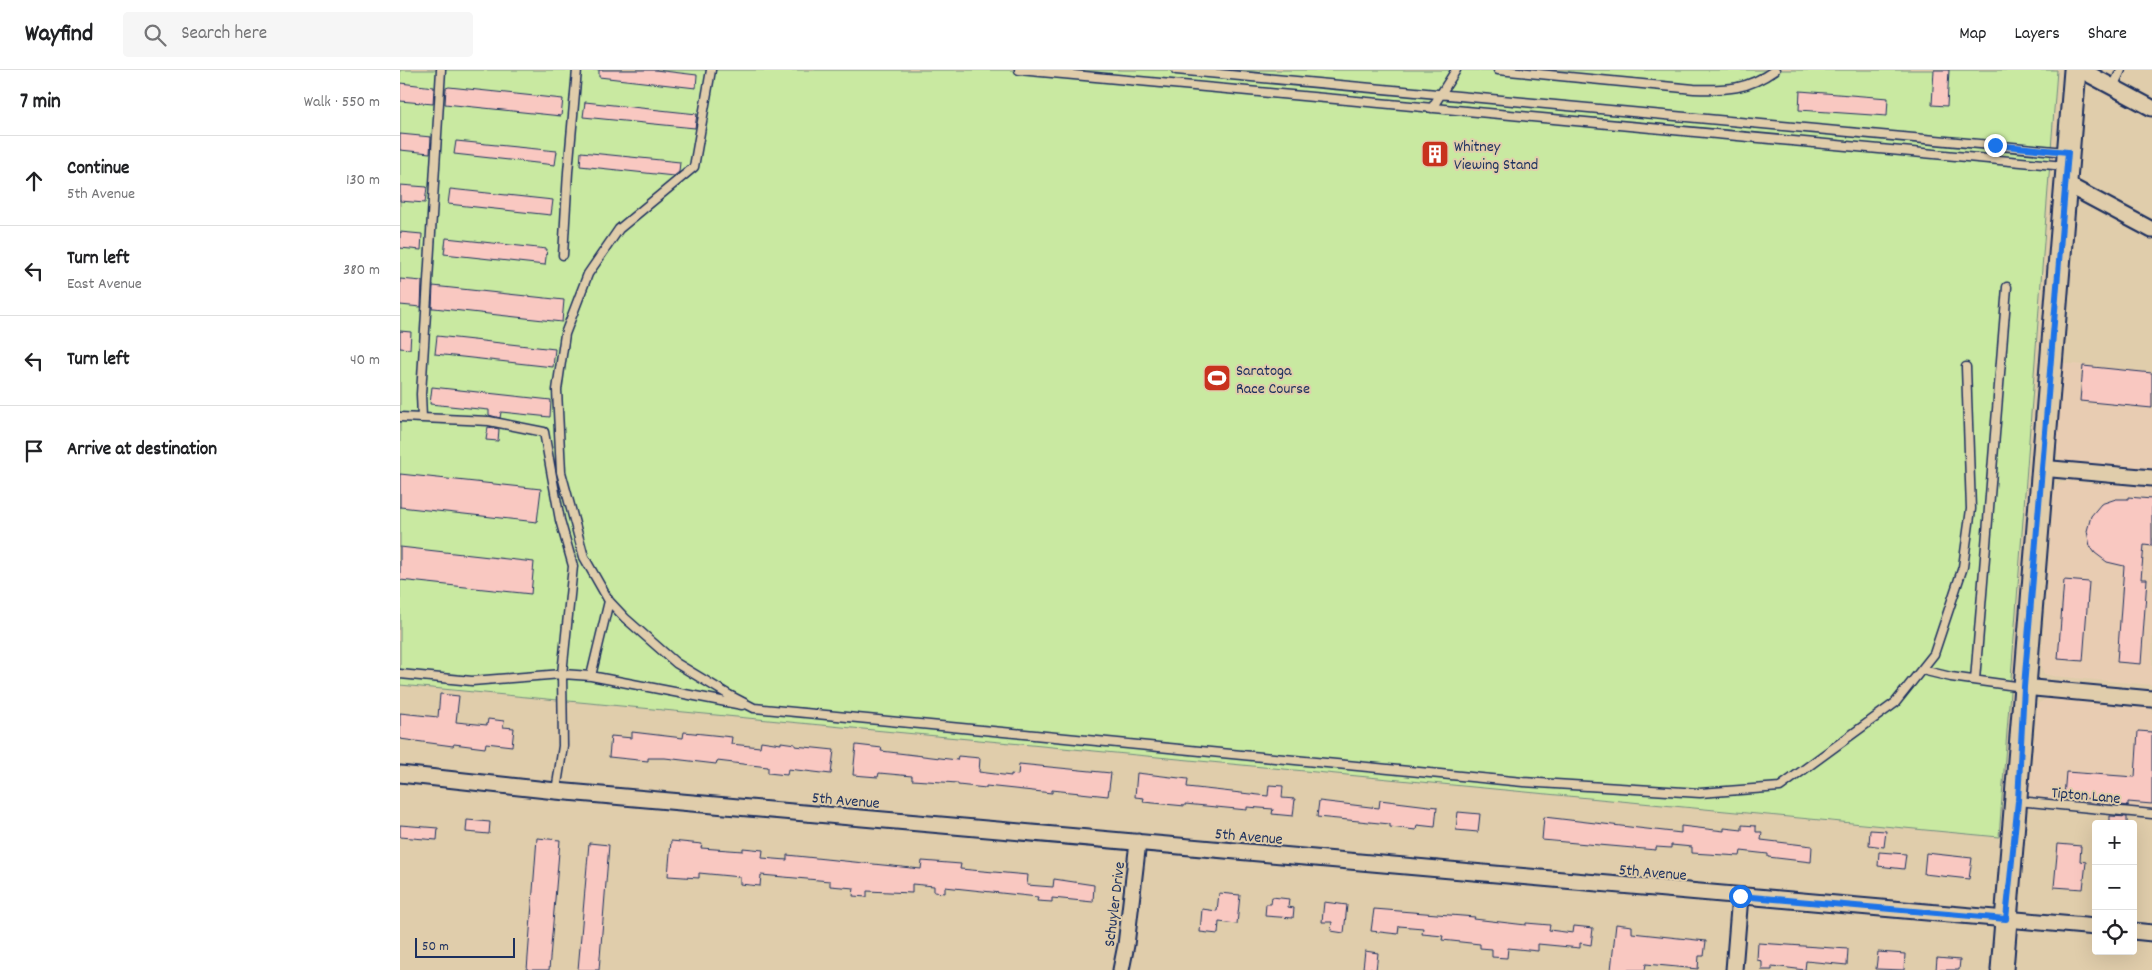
<!DOCTYPE html>
<meta charset="utf-8">
<style>
body{margin:0;font-family:Dekko,sans-serif;background:#f6f6f6;color:#202124}
.controls{position:absolute;right:15px;bottom:15px;display:grid;overflow:hidden;border-radius:5px;box-shadow:0 5px 20px #0002}
.controls button{width:45px;height:45px;display:grid;place-items:center;padding:0;border:0;border-bottom:1px solid #e0e0e0;background:#fff;color:#202124;font:25px sans-serif}
.scale{position:absolute;left:15px;bottom:12px;width:100px;box-sizing:border-box;padding-left:5px;border:2px solid #1b2f5e;border-top:0;font-size:14px;line-height:18px;white-space:nowrap;color:#1b2f5e;-webkit-text-stroke:4px #e0cdab;paint-order:stroke}
.stop{position:absolute;width:15px;height:15px;margin:-11px;border:4px solid #1a73e8;border-radius:50%;background:#fff}
.stop.end{background:#1a73e8;border-color:#fff;box-shadow:0 1px 5px #0008}
.list{margin:0;padding:0;list-style:none}
h2{display:flex;justify-content:space-between;align-items:center;height:65px;margin:0;padding:0 20px;font-size:21px}
h2 small{font-size:16px;font-weight:400;color:#757577}
.list li{display:grid;grid-template-columns:32px 1fr auto;gap:15px;align-items:center;box-sizing:border-box;height:90px;padding:0 20px;border-top:1px solid #e0e0e0}
.list b{display:block;font-size:19px;white-space:nowrap}
.list p{margin:0;font-size:16px;white-space:nowrap;color:#757577}
.list em{font-size:16px;font-style:normal;color:#757577}
.icon{flex:none;width:28px;height:28px;fill:none;stroke:currentColor;stroke-width:2;stroke-linecap:round;stroke-linejoin:round}
.map{position:relative;flex:none;width:1752px;height:900px;overflow:hidden}
header{display:flex;align-items:center;gap:30px;box-sizing:border-box;height:70px;padding:0 25px;background:#fff;border-bottom:1px solid #e0e0e0}
header strong{font-size:24px}
nav{display:flex;gap:28px;margin-inline-start:auto;font-size:18px}
.search{width:350px;height:45px;background:#f6f6f6;display:flex;align-items:center;gap:12px;box-sizing:border-box;padding:0 18px;border-radius:5px;color:#757577;font-size:19px}
main{display:flex}
aside{flex:1;background:#fff}
.map>svg:first-child{display:block}
.built{fill:#e8ccb2}
.green{fill:#c9e9a1;stroke:#728c80}
.building{fill:#f9c8c1;stroke:#1b2f5e}
.lines{fill:none;stroke-linecap:round;stroke-linejoin:round}
.lane-casing{stroke:#1b2f5e;stroke-width:11}
.street-casing{stroke:#1b2f5e;stroke-width:19}
.secondary-casing{stroke:#1b2f5e;stroke-width:25}
.lane{stroke:#e0cdab;stroke-width:8}
.street{stroke:#e0cdab;stroke-width:15}
.secondary{stroke:#e0cdab;stroke-width:21}
.route{stroke:#1a73e8;stroke-width:6}
.labels{text-anchor:middle;stroke-width:4;stroke-linejoin:round;paint-order:stroke}
.poi-label{font-size:16px;fill:#1b2f5e;stroke:#e0cdab;text-anchor:start}
.street-label{font-size:16px;fill:#1b2f5e;stroke:#e0cdab}
</style>
<header>
<strong>Wayfind</strong>
<div class="search"><svg class="icon" aria-label="search" viewBox="0 0 24 24"><circle cx="10" cy="10" r="6"/><path d="M15 15l6 6"/></svg>Search here</div>
<nav><a>Map</a><a>Layers</a><a>Share</a></nav>
</header>
<main>
<aside>
<h2>7 min<small>Walk · 550 m</small></h2>
<ul class="list">
<li><svg class="icon" aria-label="ahead" viewBox="0 0 24 24"><path d="M12 20V5M6 11l6-6 6 6"/></svg><div><b>Continue</b><p>5th Avenue</p></div><em>130 m</em></li>
<li><svg class="icon" aria-label="left" viewBox="0 0 24 24"><path d="M17 20v-9H6M10 6l-5 5 5 5"/></svg><div><b>Turn left</b><p>East Avenue</p></div><em>380 m</em></li>
<li><svg class="icon" aria-label="left" viewBox="0 0 24 24"><path d="M17 20v-9H6M10 6l-5 5 5 5"/></svg><div><b>Turn left</b></div><em>40 m</em></li>
<li><svg class="icon" aria-label="arrive" viewBox="0 0 24 24"><path d="M6 21V4h12l-3 4 3 4H6"/></svg><div><b>Arrive at destination</b></div></li>
</ul>
</aside>
<div class="map">
<svg width="1752" height="900" viewBox="0 0 1752 900">
<rect width="100%" height="100%" fill="#e0cdab"/>
<filter id="ink" filterUnits="userSpaceOnUse"><feTurbulence type="fractalNoise" baseFrequency=".02" numOctaves="2"/><feDisplacementMap in="SourceGraphic" scale="10" xChannelSelector="R" yChannelSelector="G"/><feConvolveMatrix kernelMatrix="1 2 1 2 8 2 1 2 1" color-interpolation-filters="sRGB"/></filter>
<g filter="url(#ink)">
<!-- built -->
<path class="built" d="M1663 293 1752 302V400L1672 393 1659 389 1657 380Z
M1669 411 1752 418V615L1653 606 1644 604 1641 597 1654 419 1659 414Z
M1646 629 1752 639V742L1629 730 1637 640 1639 633Z"/>
<!-- green -->
<path class="green" d="M0 0H1657L1599 767 0 615Z"/>
<!-- building -->
<path class="building" d="M199 0H255L297 5 296 18 199 7Z
M1534 0H1549L1547 36 1532 35Z
M0 13 34 17 33 34 0 31Z
M49 17 163 29 161 46 45 34 46 18Z
M1400 21 1488 28 1487 46 1399 40Z
M185 32 297 44 295 58 183 47Z
M0 64 31 67 30 83 0 80Z
M56 71 157 81 155 95 54 84Z
M181 82 280 92 279 102 274 106 180 96Z
M0 115 27 117 25 133 0 131Z
M50 119 153 130 151 145 48 134Z
M0 162 22 164 21 180 0 178Z
M46 168 147 179 145 195 44 184Z
M0 209 22 211 21 237 0 235Z
M33 216 164 230 162 252 34 238H32Z
M0 261 11 262 10 279 0 278Z
M37 266 155 279 153 297 35 284Z
M1683 296 1752 303V338L1680 331Z
M32 317 151 330 150 347 101 342 100 348 89 345V340L30 334Z
M88 357 99 359 98 371 86 370Z
M0 404 141 419 137 452 0 437Z
M1728 427 1752 429V476L1744 475 1741 509H1747L1741 594 1717 592 1724 496 1707 492 1695 483 1690 476 1687 461 1691 446 1701 434 1716 429H1728Z
M0 477 134 492 131 524 0 510Z
M1664 510 1689 512 1683 591 1658 589Z
M40 624 59 626 56 652 87 655 88 649 104 651 103 657 114 658 112 676 86 673 85 678 54 674 53 676 0 669V643L38 647Z
M1738 661 1752 662V734L1728 732V736L1711 734 1712 730 1664 727 1666 702 1735 707Z
M232 662 283 668 284 662 332 667 331 674 360 677 361 671 381 674V672L395 674V676L434 680 431 704 388 699 387 705 368 703V697L317 691 316 694 265 688H248V691L209 687 211 666 232 668Z
M456 675 482 678 481 681 557 690 558 686 580 688 579 702 611 706V704L618 705 619 694 711 703 708 726 652 720V723L586 716V718L558 715V713L512 710V706L479 703 478 707 453 705Z
M737 703 788 709 787 717 868 726 869 715 883 716 882 728 895 729 893 746 872 744 873 739 847 737V740L785 734V736L743 732 744 728 735 727Z
M980 730 1037 737 1035 757 1017 755 1016 760 990 757V754L917 747 919 731 979 738Z
M1058 742 1080 744 1078 762 1056 760Z
M1710 746 1727 747V754H1710Z
M1144 747 1281 763V756L1324 761V758L1342 760V755L1356 756V762H1362L1361 770 1412 776 1411 792 1368 787V784L1341 781 1340 786 1292 783V777L1271 775V778L1256 777V780L1142 770Z
M67 750 90 752 89 764 66 762Z
M0 755 38 758 37 770 0 767Z
M1470 760 1486 761 1484 777 1469 775Z
M137 768 160 770 149 900H127Z
M271 771 302 774 301 778 343 781V778L363 780 362 788 387 790V785L521 799 522 791 561 794 560 799 628 805 627 815 653 817 654 809 694 815 693 832 652 828V832L637 831 638 827 545 817V823L534 822V816L512 814V823L467 821V827L453 826 454 818 430 816V811L361 805 360 816 340 814V807L299 803V808L268 806Z
M189 773 209 775 199 900H178Z
M1658 774 1681 776 1680 791 1686 792 1683 819 1654 817Z
M1479 782 1506 784 1504 799 1478 796Z
M1526 783 1572 788 1569 809 1524 804Z
M819 823 840 825 837 854 819 852 818 864 800 862 802 839 817 841Z
M872 827 889 829 888 837 894 838 893 848 865 846 866 834H871Z
M924 832 947 835 944 863 931 861 932 852H922Z
M974 839 1075 847 1074 849 1126 855V853L1150 855 1149 860 1173 863 1174 856 1193 858 1191 875 1180 873V878L1138 874V881L1108 878 1107 888 1092 887V879L1080 878V874L1042 870 1043 866 1022 864 1023 858 999 856 998 864 971 861Z
M1216 854 1232 856V863L1306 871 1304 886H1299L1298 899 1246 894 1245 900H1211Z
M1358 873 1448 879 1447 895 1406 891 1405 900 1372 896V900H1362V891L1357 890Z
M965 881 978 883 976 900 963 898Z
M1478 882 1505 884 1504 900 1476 899Z
M1537 888 1560 890 1559 900H1536Z"/>
<g class="lines">
<defs>
<path id="lane" d="M311 0 294 97 219 159 188 204 165 264 157 320 161 402 184 487 209 531 225 548 276 593 329 625 354 638 1123 712 1300 723 1380 717 1495 633 1534 584 1563 497 1571 439 1566 297
M619 0 1665 96
M776 0 1666 82
M1098 0 1294 19C1327 20 1347 20 1375 0
M1713 17 1721 0
M1032 38 1056 0
M163 185 168 102 177 0
M0 347 89 351 144 362 160 450 173 496 162 604 72 611 0 604
M22 348 21 324 41 0
M1522 600 1551 607 1623 617
M191 606 209 531
M1575 610 1607 217
M156 721 163 676 162 604 191 606 342 635
M1618 731 1752 744"/>
<path id="street" d="M1681 0 1752 38
M1664 113 1752 160
M1641 398 1752 408
M1624 617 1752 629
M0 704 156 721 1696 857
M1733 861 1752 863
M721 900 726 875 738 772
M1334 900 1340 826"/>
<path id="secondary" d="M1602 900C1629 600 1648 300 1675 0"/>
</defs>
<!-- lane casing -->
<use href="#lane" class="lane-casing"/>
<!-- street casing -->
<use href="#street" class="street-casing"/>
<!-- secondary casing -->
<use href="#secondary" class="secondary-casing"/>
<!-- lane -->
<use href="#lane" class="lane"/>
<!-- street -->
<use href="#street" class="street"/>
<!-- secondary -->
<use href="#secondary" class="secondary"/>
</g>
</g>
<g class="lines" filter="url(#ink)">
<!-- route -->
<path class="route" d="M1340 826 1606 849 1618 731 1624 617 1668 82 1595 75"/>
</g>
<!-- icons -->
<defs>
<symbol id="building-square" viewBox="-11 -11 22 22"><rect x="-9" y="-9" width="18" height="18" rx="4" fill="#c8321e" stroke="#e0cdab"/><path d="M-4-6H4V6H1V3H-1V6H-4ZM-2.5-4.3h1.7v1.8h-1.7ZM.8-4.3h1.7v1.8H.8ZM-2.5-1h1.7V.8h-1.7ZM.8-1h1.7V.8H.8Z" fill="#fff"/></symbol>
<symbol id="stadium-square" viewBox="-11 -11 22 22"><rect x="-9" y="-9" width="18" height="18" rx="4" fill="#c8321e" stroke="#e0cdab"/><path d="M0-5a6.5 5 0 1 0 0 10a6.5 5 0 1 0 0-10ZM-3.5-1.8h7v3.6h-7Z" fill="#fff"/></symbol>
</defs>
<g fill-rule="evenodd">
<use href="#building-square" x="1019" y="68" width="32" height="32"/>
<use href="#stadium-square" x="801" y="292" width="32" height="32"/>
</g>
<g class="labels">
<!-- poi labels -->
<g class="poi-label">
<text x="1054" y="81">Whitney<tspan x="1054" dy="18">Viewing Stand</tspan></text>
<text x="836" y="305">Saratoga<tspan x="836" dy="18">Race Course</tspan></text>
</g>
<!-- street labels -->
<g class="street-label">
<text transform="translate(1686 724) rotate(5)" y="6">Tipton Lane</text>
<text transform="translate(446 729) rotate(5)" y="6">5th Avenue</text>
<text transform="translate(849 765) rotate(5)" y="6">5th Avenue</text>
<text transform="translate(1253 801) rotate(5)" y="6">5th Avenue</text>
<text transform="translate(713 834) rotate(-83)" y="6">Schuyler Drive</text>
</g>
</g>
</svg>
<div class="controls">
<button>+</button>
<button>−</button>
<button><svg class="icon" aria-label="locate" viewBox="0 0 24 24"><circle cx="12" cy="12" r="6"/><path d="M12 2v4M12 18v4M2 12h4M18 12h4"/></svg></button>
</div>
<div class="scale">50 m</div>
<div class="stop" style="left:1340px;top:826px"></div>
<div class="stop end" style="left:1595px;top:75px"></div>
</div>
</main>
